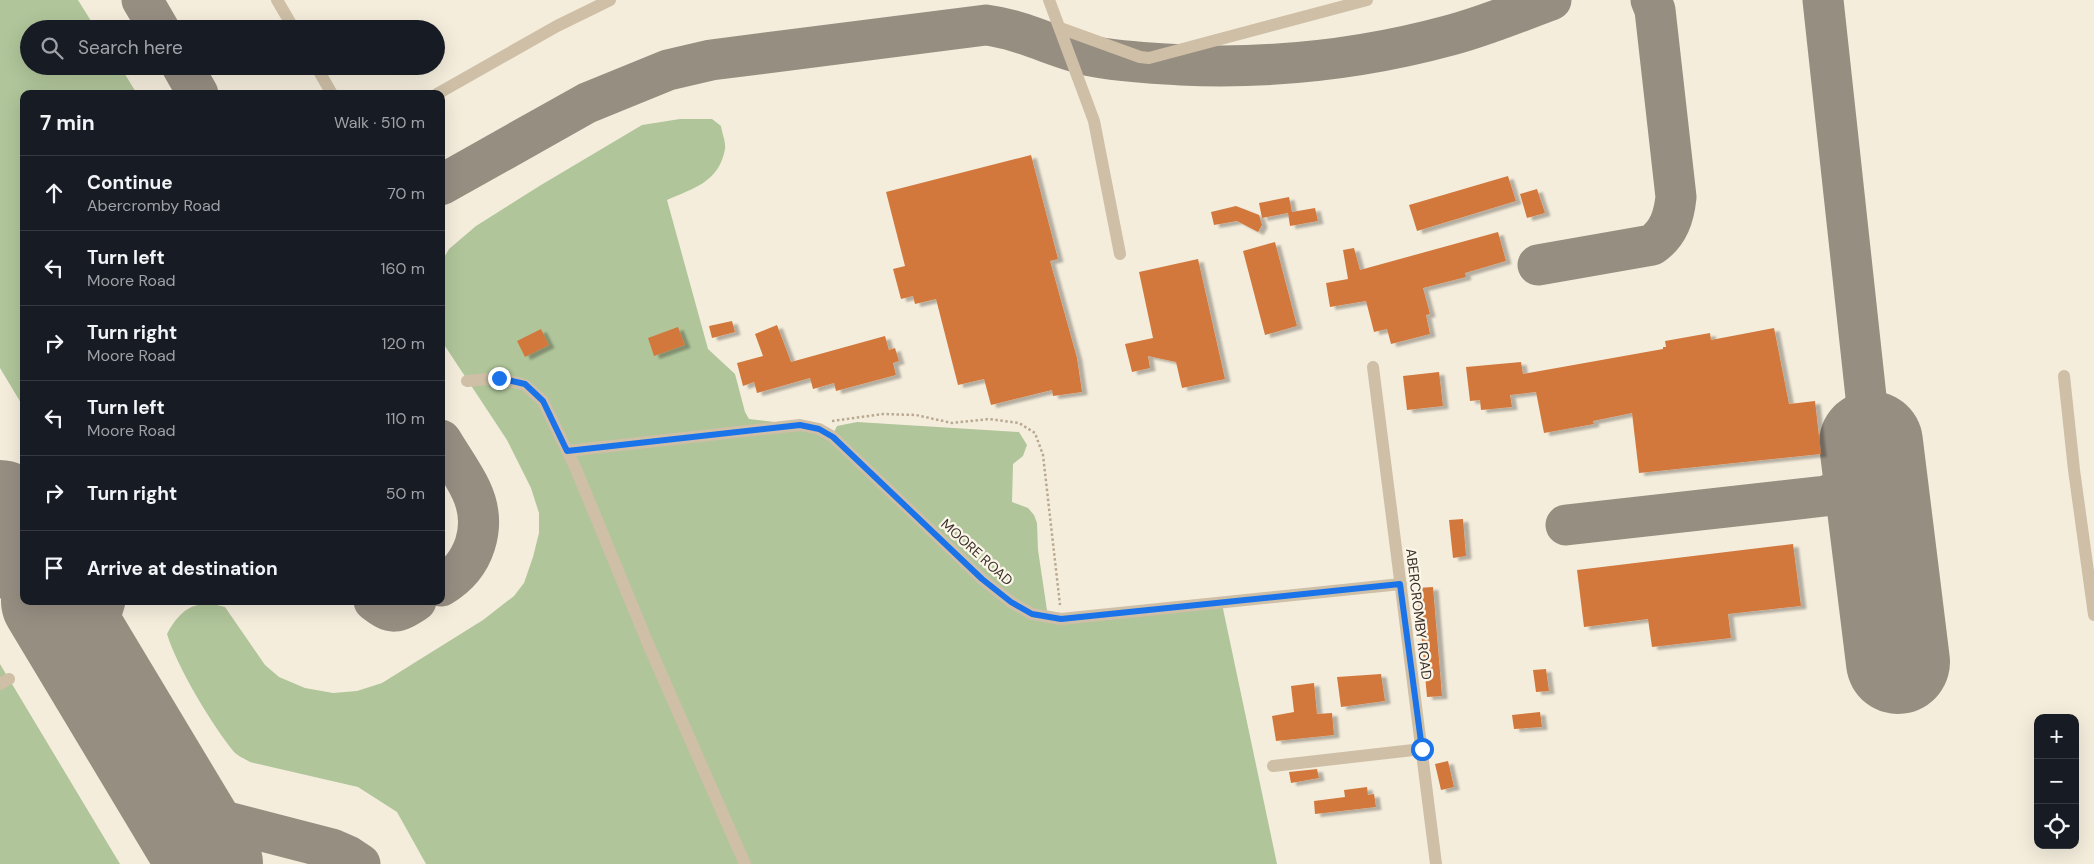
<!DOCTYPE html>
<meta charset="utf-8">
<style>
body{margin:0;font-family:"DM Sans",sans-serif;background:#242831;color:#f1f3f6}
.controls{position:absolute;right:15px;bottom:15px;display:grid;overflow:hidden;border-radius:10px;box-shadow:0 5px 20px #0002}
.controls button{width:45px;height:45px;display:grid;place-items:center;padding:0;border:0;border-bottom:1px solid #363941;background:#171b24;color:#f1f3f6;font:25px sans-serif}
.stop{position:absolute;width:15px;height:15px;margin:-11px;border:4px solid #1a73e8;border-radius:50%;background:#fff}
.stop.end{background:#1a73e8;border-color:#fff;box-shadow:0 1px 5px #0008}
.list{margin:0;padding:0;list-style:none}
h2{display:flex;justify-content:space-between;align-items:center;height:65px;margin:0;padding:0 20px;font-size:21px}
h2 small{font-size:16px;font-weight:400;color:#9ea1a6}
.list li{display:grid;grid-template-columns:32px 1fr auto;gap:15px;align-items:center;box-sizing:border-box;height:75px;padding:0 20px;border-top:1px solid #363941}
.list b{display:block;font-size:19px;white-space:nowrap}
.list p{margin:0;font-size:16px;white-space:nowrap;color:#9ea1a6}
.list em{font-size:16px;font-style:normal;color:#9ea1a6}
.icon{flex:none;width:28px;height:28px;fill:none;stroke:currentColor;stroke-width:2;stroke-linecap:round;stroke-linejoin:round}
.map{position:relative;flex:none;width:2094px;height:864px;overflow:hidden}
.search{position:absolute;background:#171b24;box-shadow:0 5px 20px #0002;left:20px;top:20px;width:425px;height:55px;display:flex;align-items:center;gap:12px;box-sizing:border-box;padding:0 18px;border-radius:28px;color:#9ea1a6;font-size:19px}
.panel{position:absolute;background:#171b24;box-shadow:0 5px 20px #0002;left:20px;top:90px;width:425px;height:515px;border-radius:10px}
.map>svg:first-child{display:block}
.green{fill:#b0c59a}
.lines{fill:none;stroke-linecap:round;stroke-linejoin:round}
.taxiway{stroke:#978e82;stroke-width:41}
.runway{stroke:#978e82;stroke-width:104}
.building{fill:#d2783d;filter:url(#shadow)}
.path{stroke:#baa990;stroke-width:2.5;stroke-dasharray:2.5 2.5;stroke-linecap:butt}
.minor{stroke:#cebfa6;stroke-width:12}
.route{stroke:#1a73e8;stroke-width:6}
.labels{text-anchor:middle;stroke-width:4.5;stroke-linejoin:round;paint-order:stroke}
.street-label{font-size:14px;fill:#3a3028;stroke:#fbf6e9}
</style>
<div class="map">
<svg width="2094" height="864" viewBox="0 0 2094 864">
<defs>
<filter id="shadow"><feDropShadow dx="5.5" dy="3" stdDeviation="1" flood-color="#0004"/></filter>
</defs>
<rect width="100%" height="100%" fill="#f4eddc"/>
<!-- green -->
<path class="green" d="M0 0H78L96 29H29V66H120L137 94H24V408L0 368Z
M680 119H712L721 126C722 133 726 142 725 149 719 182 694 188 667 200L708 349 735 374 745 412 749 419 800 425 832 436 837 426 857 422 1019 432 1027 445 1023 456 1013 464 1012 502 1028 508 1034 515 1037 523 1038 550 1048 617 1222 604 1277 864H426L397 812 358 787 250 762C245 759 238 756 234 752 212 725 177 667 167 634 180 609 196 598 225 607L265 665 279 677 305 688 333 693 357 691 382 683 483 620 514 596 524 583 533 557 539 533V513L531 488 507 440 441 340 442 261 449 249 476 226 541 185 642 125Z
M0 664 120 864H0Z"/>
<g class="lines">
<!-- taxiway -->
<path class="taxiway" d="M142 0 159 29
M182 66 198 94
M441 185 587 103 668 70 711 60 986 25C1024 30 1055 48 1091 56 1120 62 1151 63 1181 65 1271 69 1363 59 1451 35 1485 26 1518 12 1551 0
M1538 265 1652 245C1669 233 1674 216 1676 197L1655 10 1651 0
M441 440C451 457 463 473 471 490 488 526 475 566 441 586
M0 513 24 541
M1566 525 1825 496C1853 489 1868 472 1871 443L1823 0
M105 601C91 640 98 666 113 702
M374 601C393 616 397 613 416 601
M168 794 185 806 216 819 332 849 348 856 360 864
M208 860 210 864"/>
<!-- runway -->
<path class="runway" d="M1871 443 1898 662
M0 512 24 552
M53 601 211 864"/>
</g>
<!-- building -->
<path class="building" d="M1031 155 1058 259 1050 261 1077 358 1082 392 1053 396 1052 390 991 405 984 379 958 385 936 299 915 304 913 296 901 299 893 269 905 266 886 192Z
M1508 176 1516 201 1417 231 1409 205Z
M1537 189 1545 213 1527 218 1520 194Z
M1289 197 1292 212 1315 208 1318 221 1290 226 1288 213 1262 218 1259 203Z
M1236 206 1259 215 1262 225 1258 232 1237 221 1214 225 1211 212Z
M1498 232 1506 261 1465 273 1466 277 1423 288 1430 314 1426 315 1430 334 1391 344 1387 329 1374 332 1366 301 1330 307 1326 283 1348 279 1343 250 1354 248 1360 270Z
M1275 242 1297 326 1265 335 1243 251Z
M1198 259 1225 379 1182 388 1176 362 1148 356 1150 368 1132 372 1125 344 1153 338 1139 272Z
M732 321 735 332 712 338 709 326Z
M777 325 791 362 885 336 889 350 895 348 899 361 893 363 896 375 836 391 834 383 813 389 810 378 757 393 754 382 743 386 737 363 763 356 755 334Z
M678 327 685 345 654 356 648 338Z
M1774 328 1789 404 1815 401 1821 454 1639 473 1632 413 1593 421 1594 424 1544 433 1536 392 1510 395 1512 407 1481 410 1480 400 1470 401 1466 367 1521 362 1523 374 1663 349V347H1666L1665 341 1710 333 1711 340Z
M541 329 549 345 525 357 517 341Z
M1439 372 1443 406 1407 410 1403 376Z
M1463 519 1466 556 1453 558 1449 520Z
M1793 544 1801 606 1728 614 1731 638 1652 647 1648 619 1584 627 1577 570Z
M1433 587 1442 696 1427 697 1417 588Z
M1546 669 1549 691 1536 692 1533 670Z
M1381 674 1385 701 1341 707 1337 677Z
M1314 683 1317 714 1332 713 1334 735 1276 741 1272 716 1294 712 1291 686Z
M1540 712 1542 727 1514 729 1512 715Z
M1448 761 1454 787 1441 790 1435 764Z
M1317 769 1319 778 1291 783 1289 772Z
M1367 787 1368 795 1374 794 1376 807 1315 814 1314 801 1345 797 1344 790Z"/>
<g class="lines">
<!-- path -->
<path class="path" d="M832 421 883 414 916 415 952 423 989 419 1019 423 1035 433 1043 455 1060 605"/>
<!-- minor -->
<path class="minor" d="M277 0 294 29
M1049 0 1094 121 1120 254
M1060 28 1140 57 1149 58 1367 0
M316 66 332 94
M437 94 557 26 610 0
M1373 367 1436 864
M2064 376 2074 470 2094 615
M467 381 499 378 525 385 543 401 576 469 649 646 745 864
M567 451 800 425 819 429 833 437 982 579 1011 602 1032 614 1061 619 1401 584
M0 684 9 679
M1273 766 1422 749"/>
</g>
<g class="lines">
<!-- route -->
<path class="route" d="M499 378 525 384 543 401 567 451 800 425 819 429 833 437 982 579 1011 602 1032 614 1061 619 1400 584 1422 749"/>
</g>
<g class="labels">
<!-- street labels -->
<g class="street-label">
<text transform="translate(977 552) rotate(42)" y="5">MOORE ROAD</text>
<text transform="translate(1419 614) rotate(83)" y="5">ABERCROMBY ROAD</text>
</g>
</g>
</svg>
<div class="controls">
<button>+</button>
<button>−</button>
<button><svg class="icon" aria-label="locate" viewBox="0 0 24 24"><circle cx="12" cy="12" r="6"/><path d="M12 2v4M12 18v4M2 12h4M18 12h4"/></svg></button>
</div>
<div class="stop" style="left:1422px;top:749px"></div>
<div class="stop end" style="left:499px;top:378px"></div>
<div class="search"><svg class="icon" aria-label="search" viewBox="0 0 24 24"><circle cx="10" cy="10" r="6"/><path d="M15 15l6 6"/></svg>Search here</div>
<section class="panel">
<h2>7 min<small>Walk · 510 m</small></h2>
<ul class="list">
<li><svg class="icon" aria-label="ahead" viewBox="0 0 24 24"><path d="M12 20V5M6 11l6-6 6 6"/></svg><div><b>Continue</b><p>Abercromby Road</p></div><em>70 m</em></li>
<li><svg class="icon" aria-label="left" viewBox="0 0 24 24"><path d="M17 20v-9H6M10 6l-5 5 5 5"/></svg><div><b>Turn left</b><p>Moore Road</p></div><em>160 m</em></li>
<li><svg class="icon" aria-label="right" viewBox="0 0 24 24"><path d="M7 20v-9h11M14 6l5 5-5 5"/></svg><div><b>Turn right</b><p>Moore Road</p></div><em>120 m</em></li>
<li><svg class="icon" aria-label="left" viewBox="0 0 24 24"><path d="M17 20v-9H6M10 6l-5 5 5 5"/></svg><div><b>Turn left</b><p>Moore Road</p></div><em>110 m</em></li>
<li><svg class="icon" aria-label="right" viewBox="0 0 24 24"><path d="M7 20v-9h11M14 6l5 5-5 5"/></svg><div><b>Turn right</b></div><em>50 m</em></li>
<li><svg class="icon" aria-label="arrive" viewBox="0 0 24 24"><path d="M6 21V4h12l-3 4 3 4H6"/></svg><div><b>Arrive at destination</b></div></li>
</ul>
</section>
</div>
